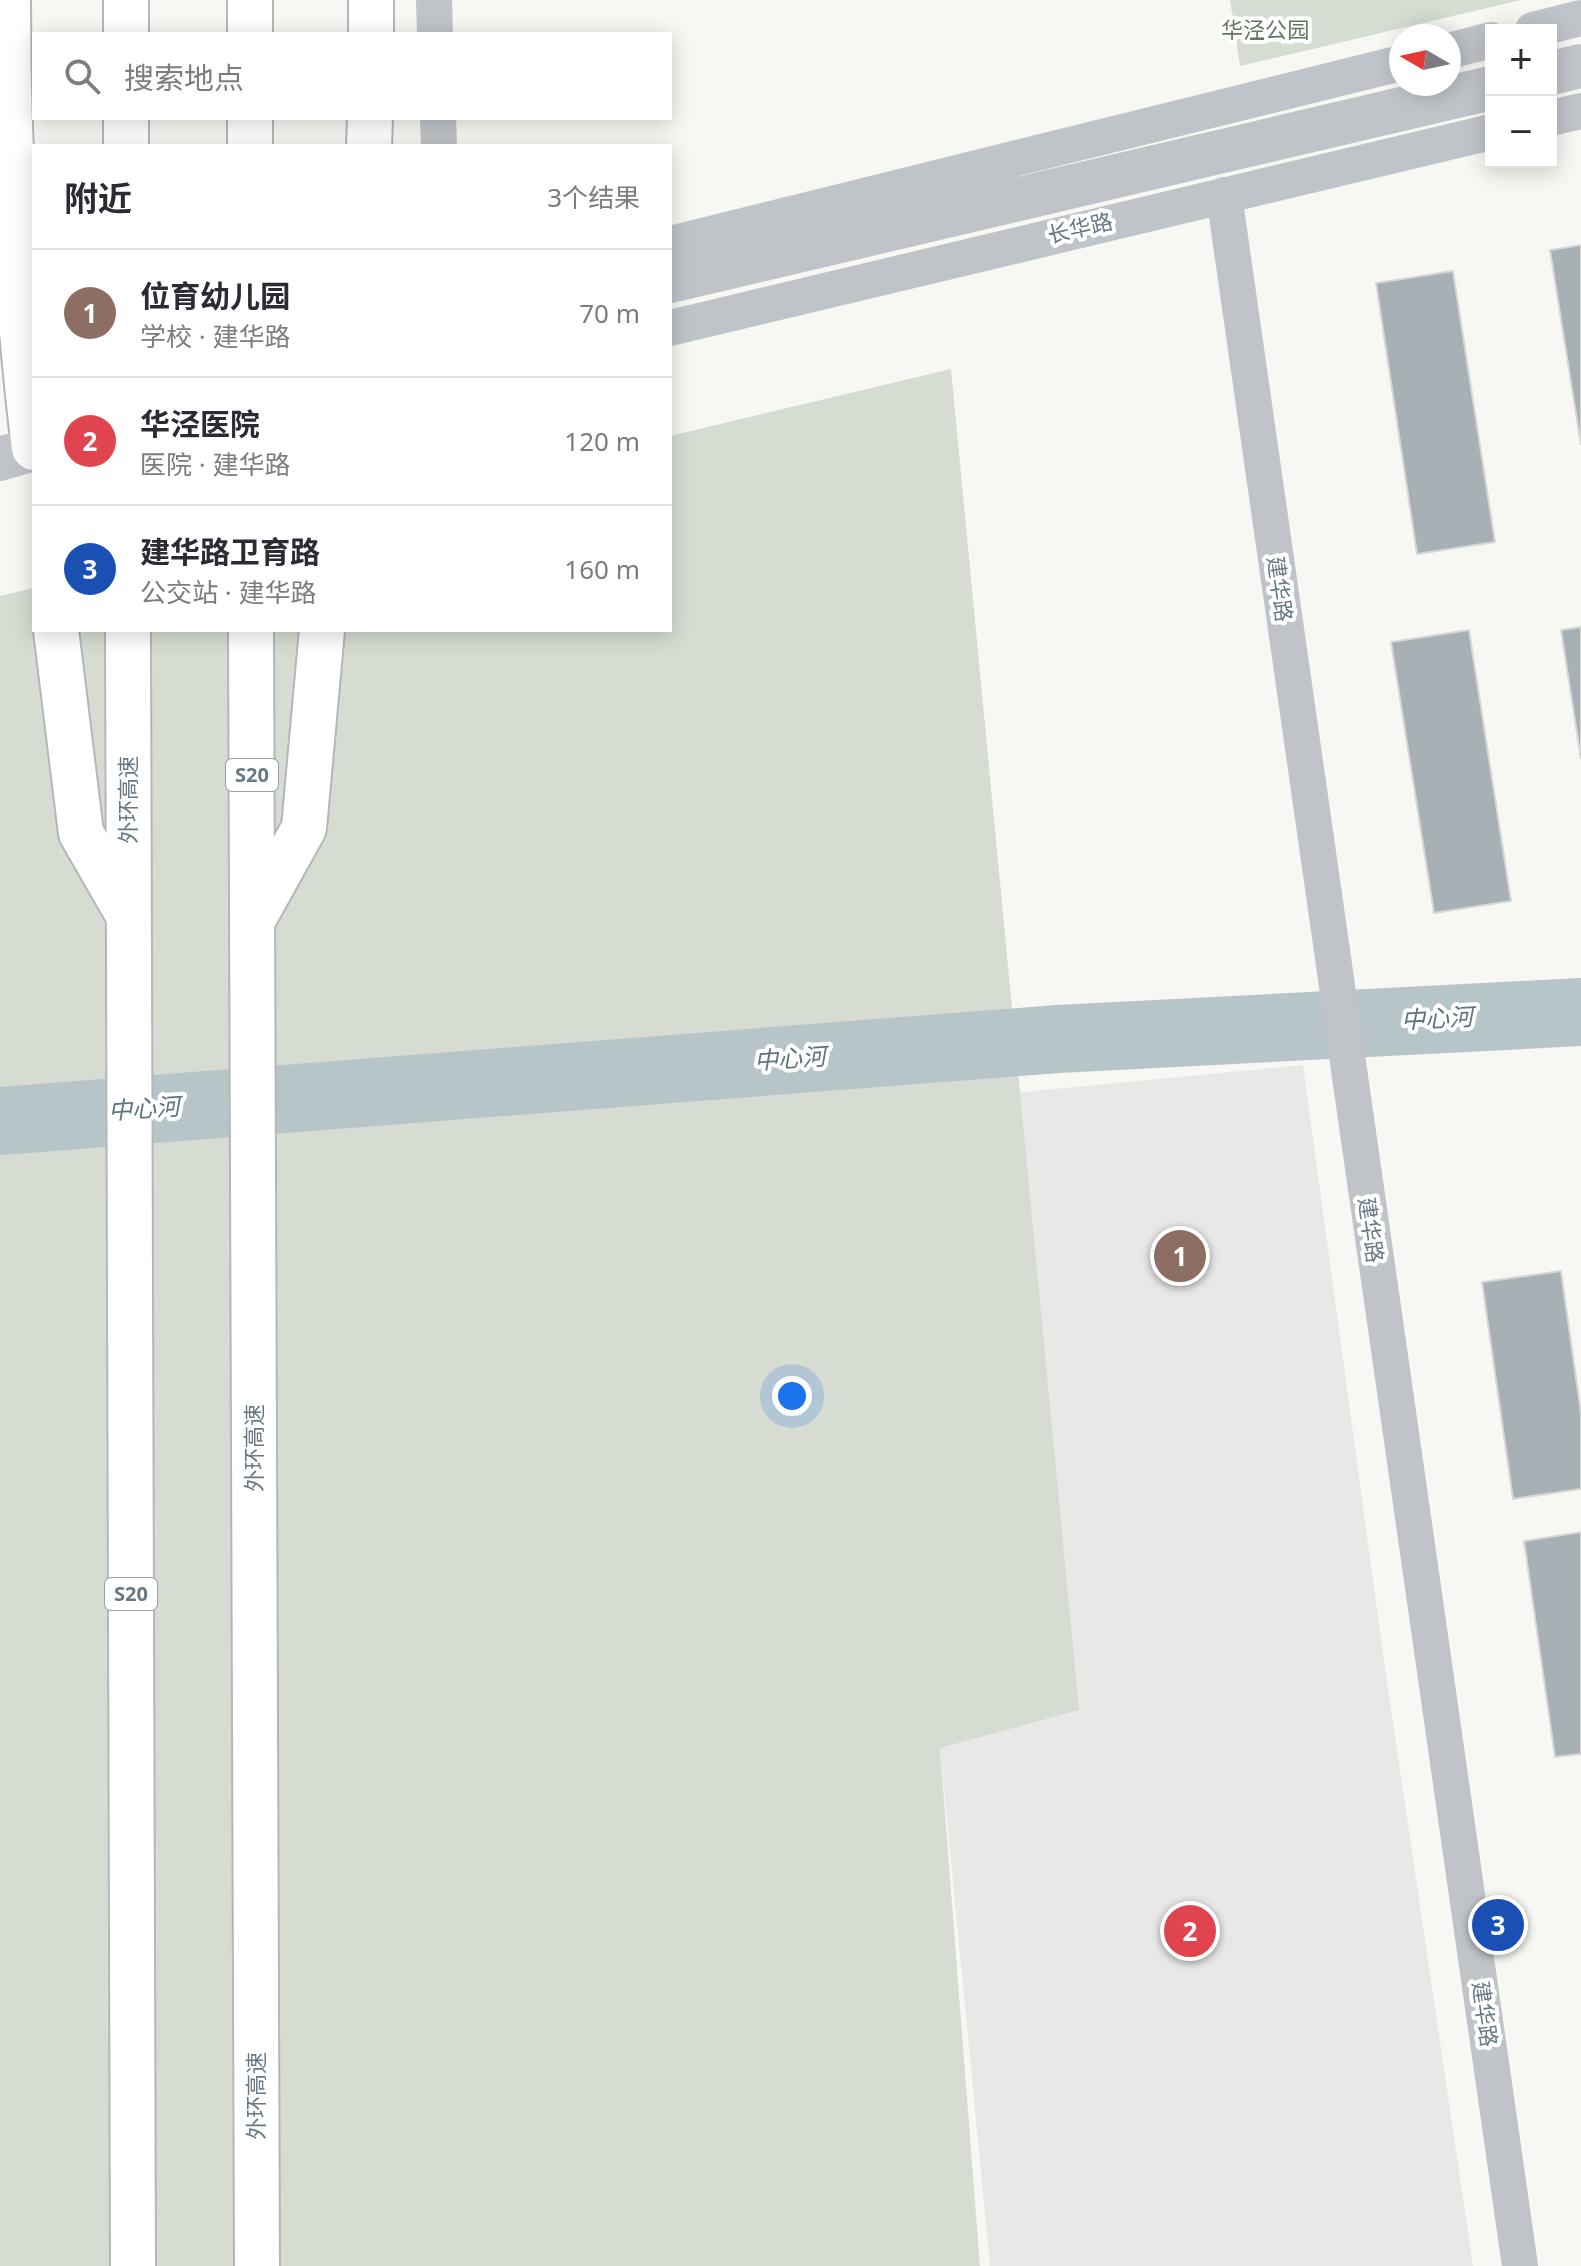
<!DOCTYPE html>
<html lang="zh">
<meta charset="utf-8">
<style>
body{margin:0;font-family:"Noto Sans","Noto Sans SC",sans-serif;background:#f2f2f3;color:#2b2b33}
.controls{position:absolute;right:24px;top:24px;display:grid;overflow:hidden;border-radius:0px;box-shadow:0 4px 20px #0003}
.controls button{width:72px;height:72px;display:grid;place-items:center;padding:0;border:0;border-bottom:2px solid #e1e1e2;background:#fff;color:#2b2b33;font:40px sans-serif}
.compass{position:absolute;left:1389px;top:24px;width:72px;height:72px;border-radius:50%;background:#fff;box-shadow:0 4px 20px #0003;rotate:279deg}
.you{position:absolute;left:792px;top:1396px;width:28px;height:28px;margin:-20px;border:6px solid #fff;border-radius:50%;background:#1a73e8;box-shadow:0 0 0 12px #1a73e833}
.badge{display:grid;place-items:center;width:52px;height:52px;border-radius:50%;background:#0f766e;color:#fff;font-size:26px;font-weight:700}
.pin{position:absolute;translate:-50% -50%;border:4px solid #fff;box-shadow:0 2px 8px #0006}
.list{margin:0;padding:0;list-style:none}
h2{display:flex;justify-content:space-between;align-items:center;height:104px;margin:0;padding:0 32px;font-size:34px}
h2 small{font-size:26px;font-weight:400;color:#7c7c81}
.list li{display:grid;grid-template-columns:52px 1fr auto;gap:24px;align-items:center;box-sizing:border-box;height:128px;padding:0 32px;border-top:2px solid #e1e1e2}
.list b{display:block;font-size:30px;white-space:nowrap}
.list p{margin:0;font-size:26px;white-space:nowrap;color:#7c7c81}
.list em{font-size:26px;font-style:normal;color:#7c7c81}
.icon{flex:none;width:44px;height:44px;fill:none;stroke:currentColor;stroke-width:2;stroke-linecap:round;stroke-linejoin:round}
.map{position:relative;flex:none;width:1581px;height:2266px;overflow:hidden}
.search{position:absolute;background:#fff;box-shadow:0 4px 20px #0003;left:32px;top:32px;width:640px;height:88px;display:flex;align-items:center;gap:20px;box-sizing:border-box;padding:0 28px;border-radius:0px;color:#7c7c81;font-size:30px}
.panel{position:absolute;background:#fff;box-shadow:0 4px 20px #0003;left:32px;top:144px;width:640px;height:488px;border-radius:0px}
.map>svg:first-child{display:block}
.built{fill:#e8e8e7}
.green{fill:#d7dcd3}
.lines{fill:none;stroke-linecap:round;stroke-linejoin:round}
.river{stroke:#b7c5c8;stroke-width:68}
.building{fill:#a6b0b5;stroke:#d8d8d6;stroke-width:2}
.motorway-casing{stroke:#b3b7ba;stroke-width:48}
.minor{stroke:#c0c4c8;stroke-width:36}
.tertiary{stroke:#c0c4c8;stroke-width:44}
.motorway{stroke:#fff;stroke-width:44}
.labels{text-anchor:middle;stroke-width:8;stroke-linejoin:round;paint-order:stroke}
.shield{fill:#fff;stroke:#94a1aa;stroke-width:2}
.shield-label{font-size:20px;font-weight:bold;fill:#667985}
.park-label{font-size:22px;fill:#667761;stroke:#fff}
.street-label{font-size:22px;fill:#667985;stroke:#fff}
.water-label{font-size:24px;font-style:italic;fill:#5d747a;stroke:#fff}
</style>
<div class="map">
<svg width="1581" height="2266" viewBox="0 0 1581 2266">
<rect width="100%" height="100%" fill="#f7f7f4"/>
<!-- built -->
<path class="built" d="M1303 1065 1385 1668 1473 2266H990L940 1747 1078 1710 1014 1093Z"/>
<!-- green -->
<path class="green" d="M1230 0H1521L1240 66Z
M951 369 1079 1710 940 1748 980 2266H0V596L34 588V630H670V436Z"/>
<g class="lines">
<!-- river -->
<path class="river" d="M0 1121 1058 1039 1581 1012"/>
</g>
<!-- building -->
<path class="building" d="M1581 245V445L1550 250Z
M1453 271 1495 542 1417 554 1376 283Z
M1581 627V759L1561 630Z
M1469 630 1511 901 1434 913 1391 642Z
M1561 1271 1581 1413V1489L1513 1499 1482 1282Z
M1581 1532V1754L1555 1757 1524 1541Z"/>
<g class="lines">
<defs>
<path id="motorway" d="M8 0C8 151 16 299 34 448
M126 34V0
M250 34V0
M371 34V0
M126 146V118
M250 146V118
M369 146 370 118
M56 630 81 833 127 913
M128 630 133 2266
M251 630 257 2266
M254 918 304 828 322 630"/>
</defs>
<!-- motorway casing -->
<use href="#motorway" class="motorway-casing"/>
<!-- minor -->
<path class="minor" d="M434 0 435 34
M1533 30 1581 18
M1449 51 1491 40
M438 118 439 146
M1551 118 1581 111
M1224 195 1520 2266
M670 244 1401 63
M670 328 1491 132"/>
<!-- tertiary -->
<path class="tertiary" d="M1551 73 1581 66
M670 281 1491 88
M0 459 34 449"/>
<!-- motorway -->
<use href="#motorway" class="motorway"/>
</g>
<g class="labels">
<!-- shield labels -->
<g class="shield">
<rect x="226" y="759" width="52" height="32" rx="6"/>
<rect x="105" y="1578" width="52" height="32" rx="6"/>
</g>
<g class="shield-label">
<text x="252" y="782">S20</text>
<text x="131" y="1601">S20</text>
</g>
<!-- park labels -->
<g class="park-label">
<text x="1265" y="38">华泾公园</text>
</g>
<!-- street labels -->
<g class="street-label">
<text transform="translate(1080 228) rotate(-13)" y="8">长华路</text>
<text transform="translate(1280 589) rotate(82)" y="8">建华路</text>
<text transform="translate(128 800) rotate(-90)" y="8">外环高速</text>
<text transform="translate(1371 1230) rotate(82)" y="8">建华路</text>
<text transform="translate(254 1448) rotate(-90)" y="8">外环高速</text>
<text transform="translate(1485 2014) rotate(82)" y="8">建华路</text>
<text transform="translate(256 2096) rotate(-90)" y="8">外环高速</text>
</g>
<!-- water labels -->
<g class="water-label">
<text transform="translate(1437 1019) rotate(-3)" y="8">中心河</text>
<text transform="translate(790 1059) rotate(-4)" y="8">中心河</text>
<text transform="translate(144 1109) rotate(-4)" y="8">中心河</text>
</g>
</g>
</svg>
<div class="controls">
<button>+</button>
<button>−</button>
</div>
<svg class="compass" viewBox="-18 -18 36 36"><path d="M0-13l5 13h-10z" fill="#e53935"/><path d="M0 13l5-13h-10z" fill="#7c7c81"/></svg>
<div class="you"></div>
<div class="pin badge" style="left:1180px;top:1256px;background:#8d6e63">1</div>
<div class="pin badge" style="left:1190px;top:1931px;background:#e0444e">2</div>
<div class="pin badge" style="left:1498px;top:1925px;background:#1a4fb4">3</div>
<div class="search"><svg class="icon" aria-label="search" viewBox="0 0 24 24"><circle cx="10" cy="10" r="6"/><path d="M15 15l6 6"/></svg>搜索地点</div>
<section class="panel">
<h2>附近<small>3个结果</small></h2>
<ul class="list">
<li><span class="badge" style="background:#8d6e63">1</span><div><b>位育幼儿园</b><p>学校 · 建华路</p></div><em>70 m</em></li>
<li><span class="badge" style="background:#e0444e">2</span><div><b>华泾医院</b><p>医院 · 建华路</p></div><em>120 m</em></li>
<li><span class="badge" style="background:#1a4fb4">3</span><div><b>建华路卫育路</b><p>公交站 · 建华路</p></div><em>160 m</em></li>
</ul>
</section>
</div>
